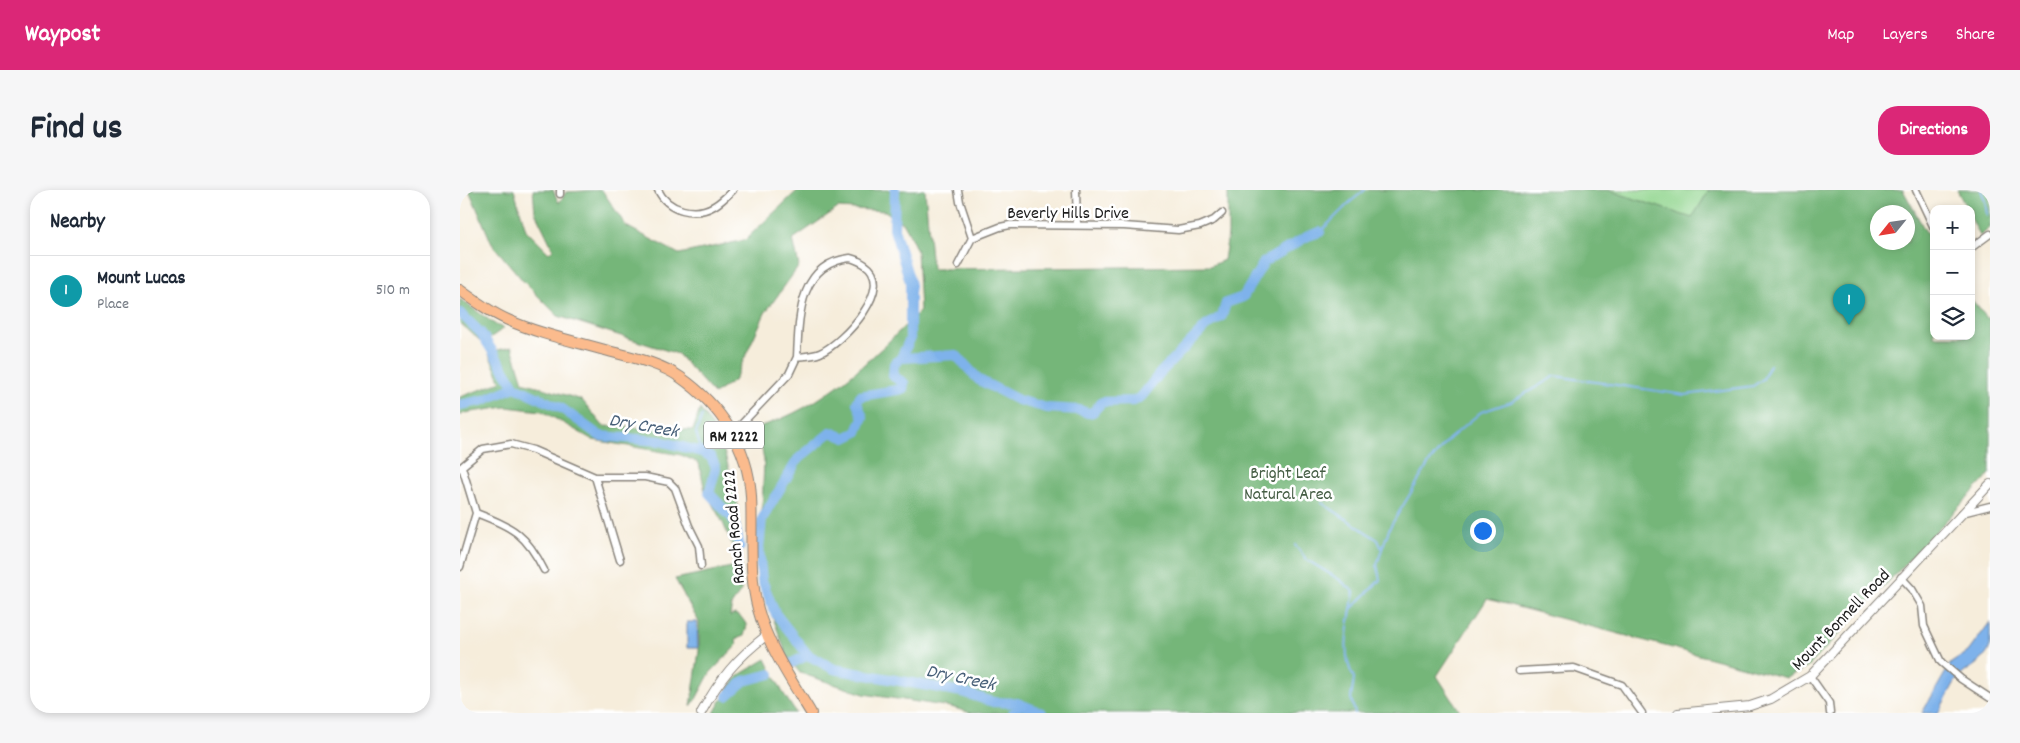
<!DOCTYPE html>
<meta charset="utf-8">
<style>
body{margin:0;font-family:Dekko,sans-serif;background:#f6f6f7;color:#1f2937}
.controls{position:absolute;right:15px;top:15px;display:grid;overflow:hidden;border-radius:10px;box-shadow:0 2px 8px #0003}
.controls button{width:45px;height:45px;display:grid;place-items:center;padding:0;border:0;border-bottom:1px solid #e0e1e3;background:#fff;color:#1f2937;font:25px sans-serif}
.compass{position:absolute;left:1410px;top:15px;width:45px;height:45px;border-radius:50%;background:#fff;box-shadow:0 2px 8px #0003;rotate:240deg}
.you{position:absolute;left:1022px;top:340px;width:18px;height:18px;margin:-12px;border:4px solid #fff;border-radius:50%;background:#1a73e8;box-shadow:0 0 0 8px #1a73e833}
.badge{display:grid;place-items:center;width:32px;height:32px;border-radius:50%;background:#db2777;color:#fff;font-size:16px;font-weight:700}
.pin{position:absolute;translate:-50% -41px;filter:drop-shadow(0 1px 2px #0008)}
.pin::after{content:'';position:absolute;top:26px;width:18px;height:15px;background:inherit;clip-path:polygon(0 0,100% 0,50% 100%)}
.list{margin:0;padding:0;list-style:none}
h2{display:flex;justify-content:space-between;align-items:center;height:65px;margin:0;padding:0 20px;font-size:21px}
h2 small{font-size:16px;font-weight:400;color:#747a83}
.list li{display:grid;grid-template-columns:32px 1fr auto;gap:15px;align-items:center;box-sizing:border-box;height:70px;padding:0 20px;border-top:1px solid #e0e1e3}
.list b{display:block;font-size:19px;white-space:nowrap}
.list p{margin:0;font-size:16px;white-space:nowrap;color:#747a83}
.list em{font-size:16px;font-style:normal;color:#747a83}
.icon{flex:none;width:28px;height:28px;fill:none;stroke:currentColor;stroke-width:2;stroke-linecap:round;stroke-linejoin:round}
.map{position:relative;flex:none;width:1530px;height:523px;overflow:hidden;border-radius:20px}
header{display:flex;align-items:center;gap:30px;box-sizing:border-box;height:70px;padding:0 25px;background:#db2777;color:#fff}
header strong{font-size:24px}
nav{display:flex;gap:28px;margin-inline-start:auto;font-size:18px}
.intro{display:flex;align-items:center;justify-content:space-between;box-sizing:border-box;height:120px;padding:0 30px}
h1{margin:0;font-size:35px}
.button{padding:12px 22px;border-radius:20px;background:#db2777;color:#fff;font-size:18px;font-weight:700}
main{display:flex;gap:30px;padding:0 30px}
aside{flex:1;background:#fff;border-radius:20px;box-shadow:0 2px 8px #0003}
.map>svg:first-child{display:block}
.green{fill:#91d58e;stroke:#567855}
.forest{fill:#74b679;stroke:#48694a;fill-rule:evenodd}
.water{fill:#7eb2eb;stroke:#4d6784}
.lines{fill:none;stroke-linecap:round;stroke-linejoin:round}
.stream{stroke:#7eb2eb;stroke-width:2}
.river{stroke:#7eb2eb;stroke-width:10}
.minor-casing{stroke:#89847c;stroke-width:9}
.tertiary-casing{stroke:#89847c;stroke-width:10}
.primary-casing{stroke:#89847c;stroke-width:12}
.minor{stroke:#fff;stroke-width:6}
.tertiary{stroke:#fff;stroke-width:8}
.primary{stroke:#fbbb8d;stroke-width:10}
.labels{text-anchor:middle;stroke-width:5;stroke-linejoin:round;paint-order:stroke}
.shield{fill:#fff;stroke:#606060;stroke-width:1}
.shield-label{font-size:16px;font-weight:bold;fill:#1c1c1c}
.street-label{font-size:18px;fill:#1c1c1c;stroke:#fff}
.park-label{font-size:18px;fill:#455d44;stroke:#fff}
.water-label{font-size:19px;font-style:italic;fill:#486079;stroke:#fff}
</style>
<header>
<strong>Waypost</strong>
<nav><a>Map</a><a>Layers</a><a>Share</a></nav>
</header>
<div class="intro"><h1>Find us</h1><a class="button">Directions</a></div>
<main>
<aside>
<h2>Nearby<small></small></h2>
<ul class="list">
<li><span class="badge" style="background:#0f9aa8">1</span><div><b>Mount Lucas</b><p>Place</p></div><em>510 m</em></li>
</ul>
</aside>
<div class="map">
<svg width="1530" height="523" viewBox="0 0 1530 523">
<rect width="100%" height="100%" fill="#fff"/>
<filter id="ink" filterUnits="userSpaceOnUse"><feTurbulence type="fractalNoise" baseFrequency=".02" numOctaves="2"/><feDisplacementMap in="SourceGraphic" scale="10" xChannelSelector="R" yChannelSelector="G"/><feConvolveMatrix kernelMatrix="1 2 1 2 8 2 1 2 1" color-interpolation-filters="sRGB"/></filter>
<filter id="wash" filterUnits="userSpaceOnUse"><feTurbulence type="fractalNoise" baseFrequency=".0096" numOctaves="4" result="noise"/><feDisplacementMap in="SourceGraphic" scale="20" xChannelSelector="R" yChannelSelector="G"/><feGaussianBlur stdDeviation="1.12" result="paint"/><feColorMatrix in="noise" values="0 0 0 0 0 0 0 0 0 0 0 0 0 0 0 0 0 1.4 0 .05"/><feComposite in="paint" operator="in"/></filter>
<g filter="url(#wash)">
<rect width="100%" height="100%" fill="#f6eddb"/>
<!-- green -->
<path class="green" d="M1148 0H1249L1232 29Z"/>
<!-- forest -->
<path class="forest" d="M9 0H54L66 40 89 63 93 59 75 22 73 0H93L99 13 106 2 142 0 166 36 219 64 285 50 338 0H465L472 79 750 76 764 70 768 44V0H1148L1232 28 1249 0H1443L1474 57V146H1511V109L1528 129 1530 127V284L1348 477 1326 488 1027 409 977 486 1001 523H511L491 517 404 504 340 483 327 466 306 409 300 371 304 271 298 237C364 218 412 168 460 121L457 61 445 35 425 21 378 18 333 49 339 76 305 123 274 191 254 204 218 164 98 126 64 92 32 54ZM1418 22H1448V52H1418Z
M1497 0H1528L1530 3V38L1520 46 1511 28V19H1507Z
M0 109 36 135 44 138 23 153 0 133Z
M52 157 63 192 122 210 143 236 233 240 240 219 253 237 263 258 277 307 281 375V401L272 414 270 426 275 424 281 427 287 435 284 446 276 449 277 455 250 483 236 509 231 516 239 461V432L215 389 281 375 263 333 245 301 239 273 221 265 133 250 82 221 46 217 4 223 0 226V207L41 192 28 162Z
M306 469 322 501 336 523H254L269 497 279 485Z"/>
<!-- water -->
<path class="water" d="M227 432H237L238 458H227Z
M1530 432C1530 440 1530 449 1530 456 1526 474 1504 478 1495 492 1489 502 1484 513 1478 523H1462L1491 473 1508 462Z"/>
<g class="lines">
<!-- stream -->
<path class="stream" d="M1521 0 1525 11 1527 25
M860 42 890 12 905 0
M242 262 236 243 242 226
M862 313 918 350 922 359 917 375 920 390 892 418
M835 355 847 370 880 390 894 402C890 430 879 462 894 488L891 508 895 523
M922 359 930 337 969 273 989 249 1021 222 1051 212 1095 186 1225 205 1293 196 1303 189 1310 175"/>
<!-- river -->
<path class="river" d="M435 0 434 39 450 92V149L441 168 434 174 433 186 444 193 443 199 400 206 397 213 403 227 397 242 385 248 371 242 338 269 302 329 299 359 302 390 315 423 348 465 374 479 502 502 533 512 557 513 582 523
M0 123 21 143 55 197 101 218 140 246 200 251 242 262 251 267 256 278 249 303 274 330 280 357
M441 168 496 165 519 190 558 210 587 218 619 220 628 223 633 222 642 212 674 211 682 206 700 183 746 136 762 126 766 113 783 107 804 72 848 46 860 42
M0 215 24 210 55 197
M330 474 348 465
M267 506 284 491 310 484
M553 523H557"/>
</g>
</g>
<g filter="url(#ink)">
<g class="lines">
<defs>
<path id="minor" d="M198 0C208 21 235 27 254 16 261 12 267 6 273 0
M498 0 500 12 512 48
M616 0 617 35
M1456 0 1474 38
M100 4V0
M1511 58 1530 44
M390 68C395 69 399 71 404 74 438 95 383 153 360 163 353 166 345 166 337 167 339 128 338 74 390 68Z
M498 75 512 48 540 37 550 35 664 36 718 40 740 36 754 30 762 23
M273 243 329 184 337 167
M0 278 23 259 51 254 73 260 135 287H185L209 292 215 298 229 336 239 356 241 376
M135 287 160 370
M16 323C53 337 66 344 84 380
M1502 323 1530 316
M0 377 16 323 2 277
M1441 387 1452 399 1462 416 1464 436 1481 472 1501 489 1530 508
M1059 481 1114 478 1162 495 1182 523
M1350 486 1369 513 1370 523
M1529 523 1530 522"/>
<path id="tertiary" d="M241 523C260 488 276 469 307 445
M1218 523 1290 516 1311 509 1350 486 1530 294"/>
<path id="primary" d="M0 100C15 111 30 122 48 130 79 144 113 151 145 160 170 167 198 172 220 187 260 215 288 256 291 306 293 343 288 382 298 419 308 456 331 490 351 523"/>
</defs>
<!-- minor casing -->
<use href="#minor" class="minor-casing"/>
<!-- tertiary casing -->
<use href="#tertiary" class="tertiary-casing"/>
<!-- primary casing -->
<use href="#primary" class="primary-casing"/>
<!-- minor -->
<use href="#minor" class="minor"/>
<!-- tertiary -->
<use href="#tertiary" class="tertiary"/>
<!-- primary -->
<use href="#primary" class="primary"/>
</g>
</g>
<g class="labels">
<!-- shield labels -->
<rect class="shield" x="244" y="231.5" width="60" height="27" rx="4"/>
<g class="shield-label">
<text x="274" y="251">RM 2222</text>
</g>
<!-- street labels -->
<g class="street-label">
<text x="608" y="28">Beverly Hills Drive</text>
<text transform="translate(273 337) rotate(-95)" y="6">Ranch Road 2222</text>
<text transform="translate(1380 429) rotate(-46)" y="6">Mount Bonnell Road</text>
</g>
<!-- park labels -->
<g class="park-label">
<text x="828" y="288">Bright Leaf<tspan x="828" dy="21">Natural Area</tspan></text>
</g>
<!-- water labels -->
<g class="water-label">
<text transform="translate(184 234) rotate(10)" y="7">Dry Creek</text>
<text transform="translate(501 486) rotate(12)" y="7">Dry Creek</text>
</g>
</g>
</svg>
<div class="controls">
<button>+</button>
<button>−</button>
<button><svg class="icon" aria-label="layers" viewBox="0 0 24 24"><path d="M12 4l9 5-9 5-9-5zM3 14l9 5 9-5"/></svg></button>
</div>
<svg class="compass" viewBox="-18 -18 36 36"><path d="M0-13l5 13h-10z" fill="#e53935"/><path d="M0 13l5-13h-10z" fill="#747a83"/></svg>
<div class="you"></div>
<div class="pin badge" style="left:1389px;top:135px;background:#0f9aa8">1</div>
</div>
</main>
